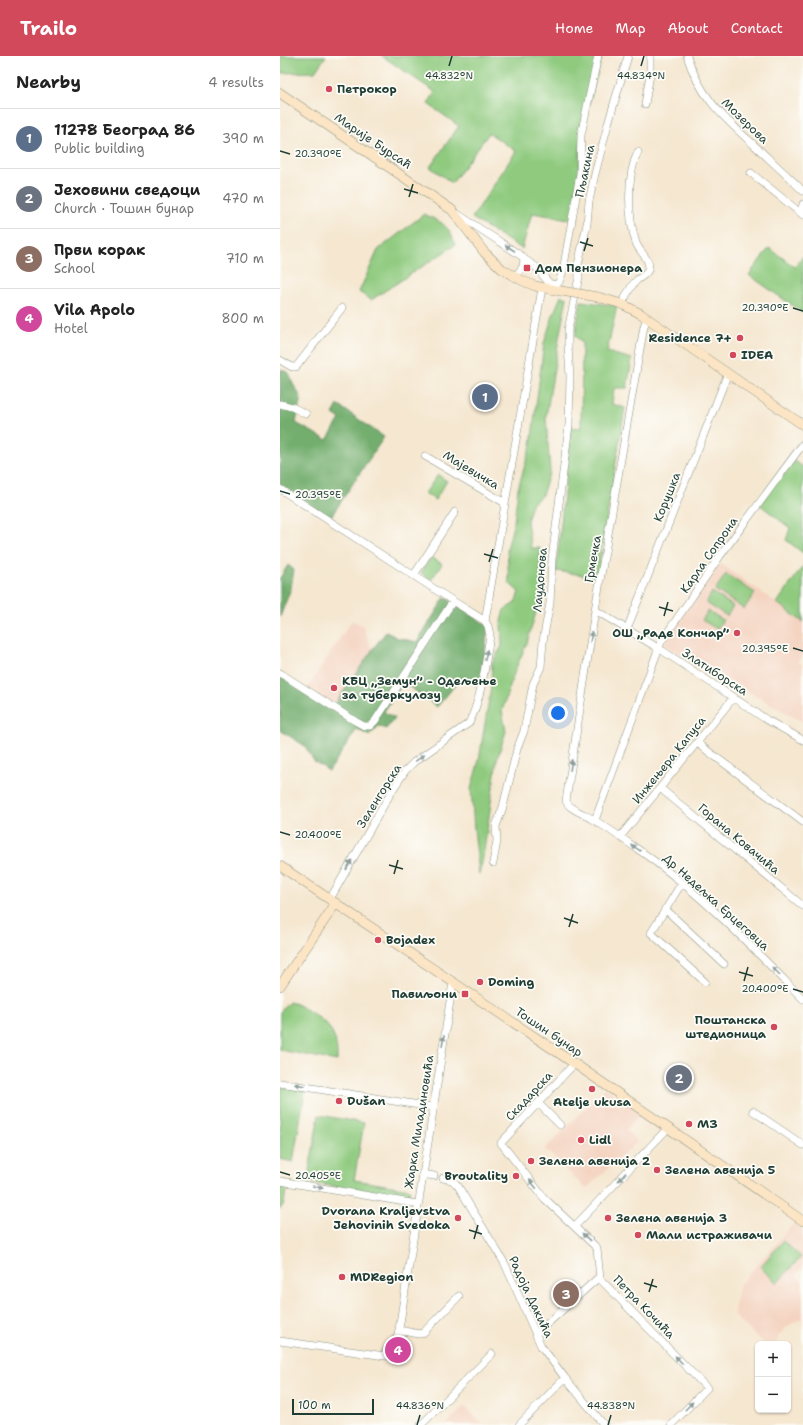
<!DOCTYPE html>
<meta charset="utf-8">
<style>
body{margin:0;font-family:"Shantell Sans",sans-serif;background:#f2f2f2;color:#222}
.controls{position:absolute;right:12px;bottom:12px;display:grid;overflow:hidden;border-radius:6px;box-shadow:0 1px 3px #0004}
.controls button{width:36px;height:36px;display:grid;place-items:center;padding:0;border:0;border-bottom:1px solid #e0e0e0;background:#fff;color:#222;font:20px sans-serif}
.scale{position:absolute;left:12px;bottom:10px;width:82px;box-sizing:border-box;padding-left:4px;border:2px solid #1f3d34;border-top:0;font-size:11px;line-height:14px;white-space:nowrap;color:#1f3d34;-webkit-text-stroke:3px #fdfcf7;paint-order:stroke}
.you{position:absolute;left:278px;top:657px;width:14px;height:14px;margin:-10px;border:3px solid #fff;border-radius:50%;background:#1a73e8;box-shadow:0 0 0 6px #1a73e833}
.badge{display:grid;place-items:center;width:26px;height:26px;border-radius:50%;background:#d1495b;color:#fff;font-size:13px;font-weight:700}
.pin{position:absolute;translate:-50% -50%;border:2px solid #fff;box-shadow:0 1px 4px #0006}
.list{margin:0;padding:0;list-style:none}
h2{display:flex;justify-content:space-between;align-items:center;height:52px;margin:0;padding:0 16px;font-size:17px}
h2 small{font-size:13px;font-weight:400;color:#767676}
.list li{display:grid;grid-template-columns:26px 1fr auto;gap:12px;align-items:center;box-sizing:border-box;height:60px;padding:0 16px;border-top:1px solid #e0e0e0}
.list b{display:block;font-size:15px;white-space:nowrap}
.list p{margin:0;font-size:13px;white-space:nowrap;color:#767676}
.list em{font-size:13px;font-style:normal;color:#767676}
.map{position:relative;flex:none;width:523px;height:1369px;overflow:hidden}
header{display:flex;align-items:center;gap:24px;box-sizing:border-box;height:56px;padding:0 20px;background:#d1495b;color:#fff}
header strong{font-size:19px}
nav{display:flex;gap:22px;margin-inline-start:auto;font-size:14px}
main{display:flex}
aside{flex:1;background:#fff}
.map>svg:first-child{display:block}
.built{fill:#f4d3c0}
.green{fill:#8fca7f;stroke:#57845a}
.forest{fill:#73ae6e;stroke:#497651}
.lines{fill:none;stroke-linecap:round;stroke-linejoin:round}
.street-casing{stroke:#8a9282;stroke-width:8}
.secondary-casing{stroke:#8a9282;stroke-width:10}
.street{stroke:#fff;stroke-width:7}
.secondary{stroke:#fce5c4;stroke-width:9}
.secondary-bridge-casing{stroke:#8a9282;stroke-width:10;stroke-linecap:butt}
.secondary-bridge{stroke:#fce5c4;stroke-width:9}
.oneway{fill:#8f9e9a}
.ticks{fill:none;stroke:#1f3d34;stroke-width:1.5}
.poi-dot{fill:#d1495b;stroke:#fdfcf7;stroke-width:1.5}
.labels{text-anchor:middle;stroke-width:3.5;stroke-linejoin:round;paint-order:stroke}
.poi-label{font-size:12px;font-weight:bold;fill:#1f3d34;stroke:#fdfcf7;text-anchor:start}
.street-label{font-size:12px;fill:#1f3d34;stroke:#fdfcf7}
.ticks-label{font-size:10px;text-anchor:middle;fill:#1f3d34;stroke:#fdfcf7;stroke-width:3.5;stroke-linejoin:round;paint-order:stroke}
</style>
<header>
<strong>Trailo</strong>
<nav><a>Home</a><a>Map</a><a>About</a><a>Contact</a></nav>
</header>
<main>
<aside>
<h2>Nearby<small>4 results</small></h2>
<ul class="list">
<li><span class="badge" style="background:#5c6f8a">1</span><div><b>11278 Београд 86</b><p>Public building</p></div><em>390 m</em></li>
<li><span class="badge" style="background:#6b7280">2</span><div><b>Јеховини сведоци</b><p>Church · Тошин бунар</p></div><em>470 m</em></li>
<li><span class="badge" style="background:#8d6e63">3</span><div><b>Први корак</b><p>School</p></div><em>710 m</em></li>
<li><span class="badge" style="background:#d1479c">4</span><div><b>Vila Apolo</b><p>Hotel</p></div><em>800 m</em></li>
</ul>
</aside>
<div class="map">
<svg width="523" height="1369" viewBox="0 0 523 1369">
<rect width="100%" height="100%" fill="#fdfcf7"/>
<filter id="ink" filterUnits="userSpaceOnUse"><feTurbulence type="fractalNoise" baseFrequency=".025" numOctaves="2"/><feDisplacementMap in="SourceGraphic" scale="8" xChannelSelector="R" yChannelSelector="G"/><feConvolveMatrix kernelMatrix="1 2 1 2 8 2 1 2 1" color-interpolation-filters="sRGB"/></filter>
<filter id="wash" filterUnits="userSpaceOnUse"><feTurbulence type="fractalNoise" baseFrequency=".012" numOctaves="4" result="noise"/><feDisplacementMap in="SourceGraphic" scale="16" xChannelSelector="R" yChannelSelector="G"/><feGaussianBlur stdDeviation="0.9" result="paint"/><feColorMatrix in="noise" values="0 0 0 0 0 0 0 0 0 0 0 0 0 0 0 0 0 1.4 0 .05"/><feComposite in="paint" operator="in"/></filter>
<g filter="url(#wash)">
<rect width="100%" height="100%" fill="#f5e7d0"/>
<!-- built -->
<path class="built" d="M440 507 523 566V600L518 606 523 609V666L383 588Z
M72 564 83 570 92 594 53 651 26 634Z
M325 1032 361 1057 346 1074 357 1086 306 1133 265 1093Z
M514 1167 523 1173V1211L516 1219 523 1226V1261L505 1272 498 1281V1288H485L453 1259 460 1228Z
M184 1350 204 1369H166Z"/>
<!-- green -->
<path class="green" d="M0 0H46L35 16 0 17Z
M102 0H322L302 74 295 164 252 157 242 193 192 162 236 95 209 77 172 127 150 111 179 70 148 48 155 36Z
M144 158C161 166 170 169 175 189L91 244 79 236 98 194Z
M489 192 515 211 523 200V257L469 219Z
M281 240 287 242 280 277 266 361 270 415 262 439 252 448 247 465 251 492H260L261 539 247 587 235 614 222 655 226 675 217 703 208 768 202 807 199 818 194 773 191 733 199 704 211 631 212 607 222 590 221 565 224 554 235 547 239 536 229 527 227 493 234 466 238 432 251 389 264 287 273 259Z
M301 245 337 250 327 296 352 303 347 332H334L332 348 345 352 317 521 276 515 291 371 301 372 302 286 295 280Z
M512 403 523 411V497L506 484 510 472 479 448Z
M158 419 167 425 155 444 145 437Z
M151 501 162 508 151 524 141 517Z
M523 510V566L497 547Z
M446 518 475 537 464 553 435 534Z
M432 536 453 550 447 560 426 547Z
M428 555 443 564 437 573 422 564Z
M9 946C16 947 21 951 27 954 49 967 58 978 57 1005L0 994V956Z
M0 1031 25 1035 13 1106 0 1103Z
M39 1059 84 1067 74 1124 130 1133 128 1143 27 1126Z
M0 1126 7 1127 4 1148 0 1153Z
M503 1185 521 1201 497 1227 480 1211Z"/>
<!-- forest -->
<path class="forest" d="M0 313 9 317 13 328 21 341 16 367 47 384 60 363 53 358 58 349 104 381 50 462 0 431Z
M8 509 14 514 11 532 0 561V522Z
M165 541 208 570 202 622 197 629 182 621 157 651 123 626 104 656 115 662 106 673 99 670 89 680 77 673 49 715 34 705 25 690 0 674V617L53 651 92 594 106 576 118 582 137 586Z"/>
</g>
<g filter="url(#ink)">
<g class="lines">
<defs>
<path id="street" d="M407 0C420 41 443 61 474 89 490 104 507 119 523 135
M365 48 370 18V0
M471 117 523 159
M176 157 243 201C246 210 240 215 234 221
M521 157 523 148
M244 203 256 211 269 227 276 229 279 226 283 215 300 118 301 79 318 0
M342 248C346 240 350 230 357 224 361 221 366 219 368 214 372 204 359 196 356 187 348 162 346 120 358 96
M367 262 364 270 316 548 286 745C289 752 296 754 303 758 321 767 339 780 356 792 418 834 471 890 523 943
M0 304 12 311H16L62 252
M0 348 12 351 26 358
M145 400 225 447
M0 433 173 545 205 565 208 570 210 579C206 605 201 645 189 667L134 706 125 715 113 733 50 843
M134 519 175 456
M315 554 383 595 487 664 523 684
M205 565 262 232
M347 573 448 317
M0 617 75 665 84 670H90L95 665 173 545
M417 687 523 766
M380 732 523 850
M315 764 381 586 440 500 523 388
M340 781 454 641
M213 807 217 785 216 770 223 751 237 693 244 675 253 628 261 611 263 585 270 547 272 503 289 369 290 320 288 291V274L299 221 298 209 307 168 309 145 315 118 328 68 348 0
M403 827 398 833 371 877 425 926
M385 853 444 908
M294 1008 221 1087 264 1142 317 1192 320 1223 427 1332 391 1369
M0 1027 152 1051
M258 1047 280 1069
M473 1055 523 1089
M142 1118 154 1120
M163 1122 172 1124 178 1130 225 1208 261 1290 285 1322 324 1369
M0 1125 137 1148
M295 1170 388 1072
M119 1274 139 1278 143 1277 179 1240
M256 1278 319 1221
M0 1285 105 1300 106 1295 118 1280 173 926
M141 1369 212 1298
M239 1369 285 1322"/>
<path id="secondary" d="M0 37 172 154 204 196 222 213 243 225 255 230 281 235
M318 241 342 248 361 258 523 369
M0 810 301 1012 523 1165
M0 930 56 847"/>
</defs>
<!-- street casing -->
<use href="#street" class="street-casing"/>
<!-- secondary casing -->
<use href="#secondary" class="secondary-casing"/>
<!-- street -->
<use href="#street" class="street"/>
<!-- secondary -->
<use href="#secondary" class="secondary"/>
<defs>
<path id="secondary-bridge" d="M281 235 318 241"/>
</defs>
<!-- secondary-bridge casing -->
<use href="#secondary-bridge" class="secondary-bridge-casing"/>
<!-- secondary-bridge -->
<use href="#secondary-bridge" class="secondary-bridge"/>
</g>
<!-- one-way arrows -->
<defs><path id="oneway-solid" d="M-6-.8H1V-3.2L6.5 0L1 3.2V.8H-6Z"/></defs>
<g class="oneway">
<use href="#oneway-solid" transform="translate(230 192) rotate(-147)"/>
<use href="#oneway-solid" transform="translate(311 581) rotate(-81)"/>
<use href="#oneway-solid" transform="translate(206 599) rotate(-79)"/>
<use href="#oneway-solid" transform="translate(140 702) rotate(-35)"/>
<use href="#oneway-solid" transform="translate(291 709) rotate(-81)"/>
<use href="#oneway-solid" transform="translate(356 792) rotate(-146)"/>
<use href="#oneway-solid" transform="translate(69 809) rotate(-60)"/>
<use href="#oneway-solid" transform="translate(496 915) rotate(-135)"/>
<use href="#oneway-solid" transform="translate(163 985) rotate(-81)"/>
<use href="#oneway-solid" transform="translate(20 1029) rotate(-171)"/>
<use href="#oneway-solid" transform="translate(342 1121) rotate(133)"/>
<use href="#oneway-solid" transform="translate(253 1128) rotate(-129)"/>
<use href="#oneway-solid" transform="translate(38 1131) rotate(10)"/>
<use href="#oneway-solid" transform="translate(306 1181) rotate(-136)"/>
<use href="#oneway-solid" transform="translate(399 1304) rotate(-134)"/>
<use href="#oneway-solid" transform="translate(409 1350) rotate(-46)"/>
</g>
</g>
<!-- ticks -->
<path class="ticks" d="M169 10 172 0M361 10 364 0M0 95 10 98M124 133 138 137M129 141 133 128M300 186 313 190M304 195 308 182M513 252 523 255M0 435 10 438M204 498 218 502M209 506 213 493M379 551 393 555M384 560 388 546M513 592 523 595M0 776 10 779M109 809 123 813M114 818 118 804M284 862 298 867M289 871 293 858M459 916 473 920M464 925 468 911M513 933 523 936M0 1116 10 1119M189 1174 202 1178M194 1183 198 1169M364 1227 377 1231M369 1236 373 1223M137 1369 140 1359M328 1369 331 1359"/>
<!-- markers -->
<g class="poi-dot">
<circle cx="49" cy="33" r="4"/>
<rect x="243" y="208" width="8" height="8" rx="2"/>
<circle cx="460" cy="282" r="4"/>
<circle cx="453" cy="299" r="4"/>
<circle cx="457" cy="577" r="4"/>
<circle cx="54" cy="632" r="4"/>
<circle cx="98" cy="884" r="4"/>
<circle cx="200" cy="926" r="4"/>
<rect x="181" y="934" width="8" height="8" rx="2"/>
<circle cx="494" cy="971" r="4"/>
<circle cx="312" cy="1033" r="4"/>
<circle cx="59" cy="1045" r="4"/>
<circle cx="409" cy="1068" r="4"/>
<circle cx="301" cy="1084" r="4"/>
<circle cx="251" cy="1105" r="4"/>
<circle cx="377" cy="1114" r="4"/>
<circle cx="236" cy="1120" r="4"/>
<circle cx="178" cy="1162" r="4"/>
<circle cx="328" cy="1162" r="4"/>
<circle cx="358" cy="1179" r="4"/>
<circle cx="62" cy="1221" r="4"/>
</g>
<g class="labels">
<!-- poi labels -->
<g class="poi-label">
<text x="57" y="37">Петрокор</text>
<text x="255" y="216">Дом Пензионера</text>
<text x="452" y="286" text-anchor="end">Residence 7+</text>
<text x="461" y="303">IDEA</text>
<text x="449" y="581" text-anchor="end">ОШ „Раде Кончар”</text>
<text x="62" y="629">КБЦ „Земун” - Одељење<tspan x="62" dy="14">за туберкулозу</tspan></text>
<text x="106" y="888">Bojadex</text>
<text x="208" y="930">Doming</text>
<text x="177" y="942" text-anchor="end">Павиљони</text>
<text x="486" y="968" text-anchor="end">Поштанска<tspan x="486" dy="14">штедионица</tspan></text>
<text x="67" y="1049">Dušan</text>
<text x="312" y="1050" text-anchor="middle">Atelje ukusa</text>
<text x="417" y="1072">М3</text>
<text x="309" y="1088">Lidl</text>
<text x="259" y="1109">Зелена авенија 2</text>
<text x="385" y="1118">Зелена авенија 5</text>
<text x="228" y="1124" text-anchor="end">Broutality</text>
<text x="170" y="1159" text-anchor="end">Dvorana Kraljevstva<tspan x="170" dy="14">Jehovinih Svedoka</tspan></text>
<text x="336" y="1166">Зелена авенија 3</text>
<text x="366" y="1183">Мали истраживачи</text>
<text x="70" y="1225">MDRegion</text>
</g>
<!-- street labels -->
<g class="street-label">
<text transform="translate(465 65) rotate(44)" y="4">Мозерова</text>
<text transform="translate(93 85) rotate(34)" y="4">Марије Бурсаћ</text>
<text transform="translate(305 115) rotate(-78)" y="4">Пљакина</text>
<text transform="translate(191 414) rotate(31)" y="4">Мајевичка</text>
<text transform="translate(387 441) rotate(-68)" y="4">Корушка</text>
<text transform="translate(429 499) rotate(-55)" y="4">Карла Сопрона</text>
<text transform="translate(313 503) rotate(-80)" y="4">Грмечка</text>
<text transform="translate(260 524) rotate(-85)" y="4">Лаудонова</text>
<text transform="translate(435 616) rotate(33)" y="4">Златиборска</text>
<text transform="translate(389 704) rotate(-51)" y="4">Инжењера Капуса</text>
<text transform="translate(99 740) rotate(-58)" y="4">Зеленгорска</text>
<text transform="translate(459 783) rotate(40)" y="4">Горана Ковачића</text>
<text transform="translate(436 846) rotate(42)" y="4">Др Недељка Ерцеговца</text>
<text transform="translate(269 976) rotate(34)" y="4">Тошин бунар</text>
<text transform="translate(249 1040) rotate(-47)" y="4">Скадарска</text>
<text transform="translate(139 1066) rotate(-81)" y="4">Жарка Миладиновића</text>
<text transform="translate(251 1241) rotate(65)" y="4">Радоја Дакића</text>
<text transform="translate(364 1251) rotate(46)" y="4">Петра Кочића</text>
</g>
</g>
<g class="ticks-label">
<text x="169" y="23">44.832°N</text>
<text x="361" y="23">44.834°N</text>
<text x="38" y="101">20.390°E</text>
<text x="485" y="255">20.390°E</text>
<text x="38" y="442">20.395°E</text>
<text x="485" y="596">20.395°E</text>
<text x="38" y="782">20.400°E</text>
<text x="485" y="936">20.400°E</text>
<text x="38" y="1123">20.405°E</text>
<text x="140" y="1353">44.836°N</text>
<text x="331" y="1353">44.838°N</text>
</g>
</svg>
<div class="controls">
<button>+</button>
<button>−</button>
</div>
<div class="scale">100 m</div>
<div class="you"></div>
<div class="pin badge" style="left:205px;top:341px;background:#5c6f8a">1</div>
<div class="pin badge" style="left:399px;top:1022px;background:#6b7280">2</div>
<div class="pin badge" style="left:286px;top:1238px;background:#8d6e63">3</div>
<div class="pin badge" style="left:118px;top:1294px;background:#d1479c">4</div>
</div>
</main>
